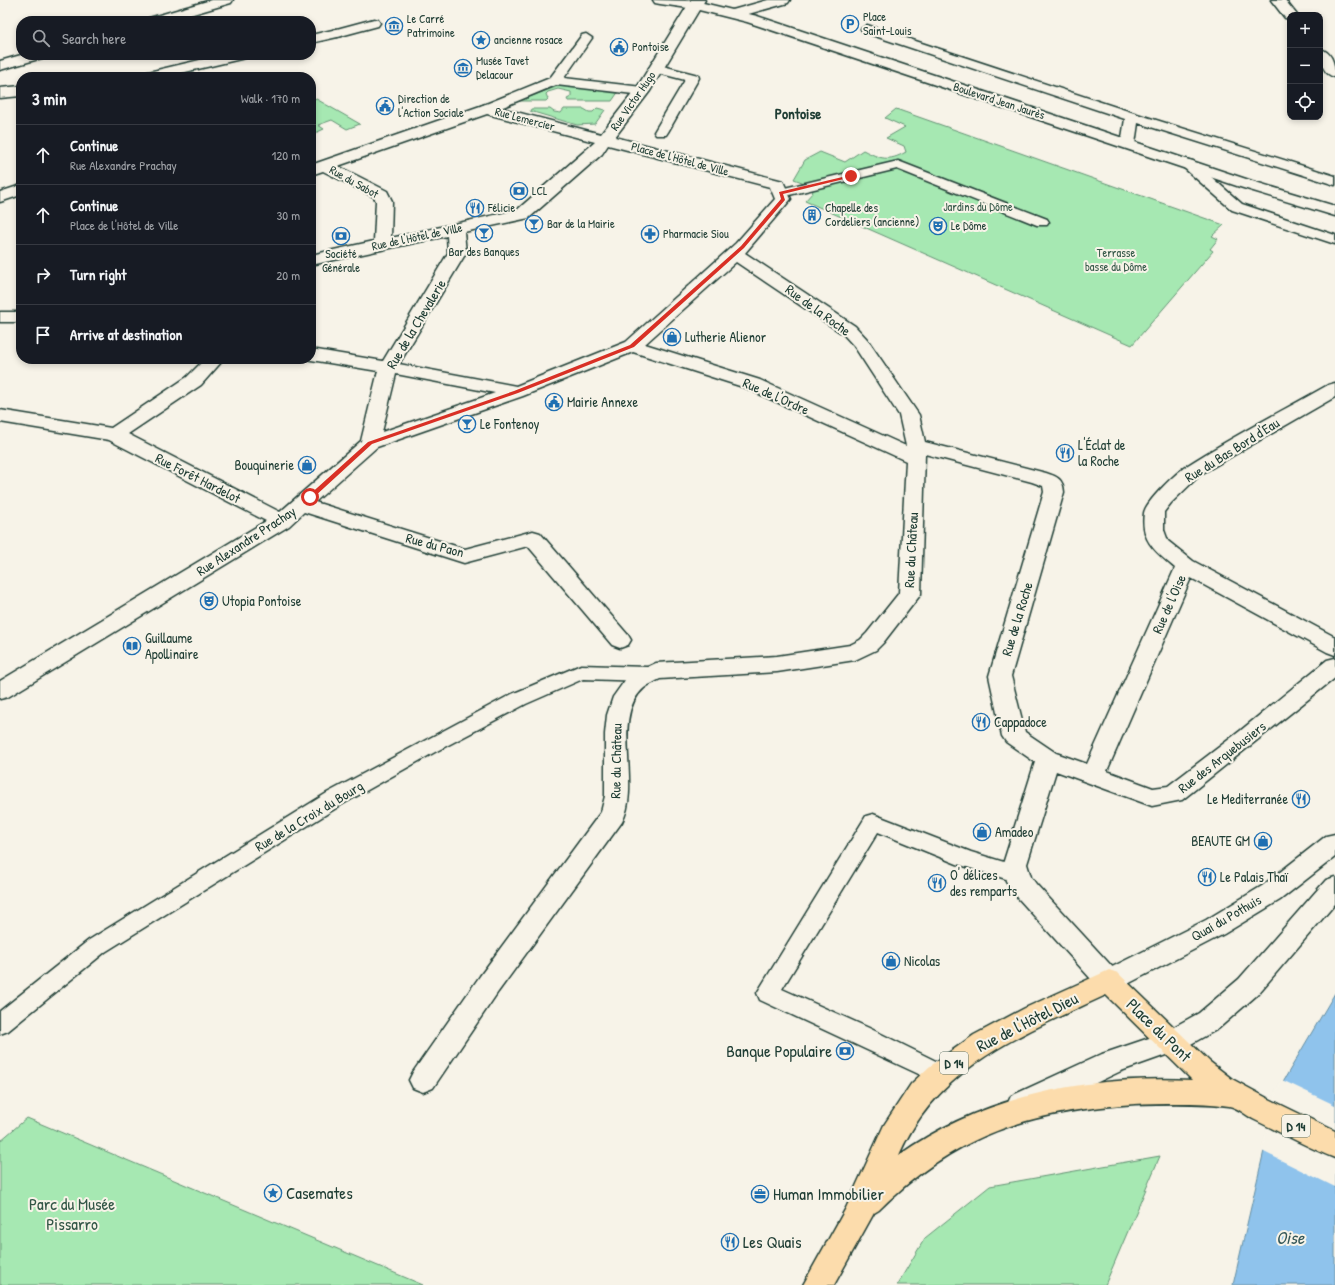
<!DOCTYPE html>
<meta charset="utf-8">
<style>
body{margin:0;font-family:"Patrick Hand",sans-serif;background:#20242c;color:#f1f3f6}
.controls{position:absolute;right:12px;top:12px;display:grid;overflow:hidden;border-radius:8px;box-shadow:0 2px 6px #0003}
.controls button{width:36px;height:36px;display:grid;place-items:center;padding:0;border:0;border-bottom:1px solid #363941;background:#171b24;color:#f1f3f6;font:20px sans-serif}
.stop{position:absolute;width:12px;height:12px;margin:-9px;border:3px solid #d93025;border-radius:50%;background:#fff}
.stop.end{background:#d93025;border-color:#fff;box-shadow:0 1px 4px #0008}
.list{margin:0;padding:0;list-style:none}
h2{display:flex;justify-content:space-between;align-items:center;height:52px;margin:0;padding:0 16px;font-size:17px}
h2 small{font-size:13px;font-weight:400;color:#9ea1a6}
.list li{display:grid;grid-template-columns:26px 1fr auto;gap:12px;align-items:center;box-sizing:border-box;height:60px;padding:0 16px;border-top:1px solid #363941}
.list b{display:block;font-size:15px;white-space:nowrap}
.list p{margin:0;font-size:13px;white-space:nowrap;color:#9ea1a6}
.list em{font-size:13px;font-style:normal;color:#9ea1a6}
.icon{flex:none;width:22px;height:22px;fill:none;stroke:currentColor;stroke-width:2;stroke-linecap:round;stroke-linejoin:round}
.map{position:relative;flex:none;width:1335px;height:1285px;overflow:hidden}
.search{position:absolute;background:#171b24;box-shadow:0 2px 6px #0003;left:16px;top:16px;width:300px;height:44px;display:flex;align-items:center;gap:10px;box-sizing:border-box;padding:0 14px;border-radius:16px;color:#9ea1a6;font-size:15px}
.panel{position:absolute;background:#171b24;box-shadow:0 2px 6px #0003;left:16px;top:72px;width:300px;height:292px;border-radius:16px}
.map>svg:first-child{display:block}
.green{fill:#a6e8b2;stroke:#629273}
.water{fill:#8fc3ec;stroke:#628da2}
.pier{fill:#f7f3e8}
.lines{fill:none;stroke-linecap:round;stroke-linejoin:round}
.lane-casing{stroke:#1f3d34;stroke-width:3}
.street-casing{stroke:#1f3d34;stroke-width:3}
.secondary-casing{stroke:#1f3d34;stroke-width:3}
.primary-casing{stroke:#1f3d34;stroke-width:3}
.lane{fill:#f7f3e8;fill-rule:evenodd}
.street{fill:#f7f3e8;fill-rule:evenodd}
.secondary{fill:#f7f3e8;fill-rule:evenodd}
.primary{fill:#fcdcac;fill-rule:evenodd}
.route{fill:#d93025}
.labels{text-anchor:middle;stroke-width:4;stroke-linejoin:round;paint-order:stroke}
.far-poi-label{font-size:12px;fill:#1f3d34;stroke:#f7f3e8;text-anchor:start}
.far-street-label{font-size:12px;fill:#1f3d34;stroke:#f7f3e8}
.far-park-label{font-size:12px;fill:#335747;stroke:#f7f3e8}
.shield{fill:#f7f3e8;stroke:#60746a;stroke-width:1}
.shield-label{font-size:13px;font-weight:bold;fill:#1f3d34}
.street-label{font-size:14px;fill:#1f3d34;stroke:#f7f3e8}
.poi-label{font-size:14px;fill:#1f3d34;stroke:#f7f3e8;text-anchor:start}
.far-district-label{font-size:15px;font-weight:bold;fill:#1f3d34;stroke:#f7f3e8}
.near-street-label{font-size:17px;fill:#1f3d34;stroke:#f7f3e8}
.near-poi-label{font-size:17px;fill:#1f3d34;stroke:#f7f3e8;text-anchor:start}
.near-park-label{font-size:17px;fill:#335747;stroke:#f7f3e8}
.near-water-label{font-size:18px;font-style:italic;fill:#355859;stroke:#f7f3e8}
</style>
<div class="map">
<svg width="1335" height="1285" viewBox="0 0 1335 1285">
<rect width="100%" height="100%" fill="#f7f3e8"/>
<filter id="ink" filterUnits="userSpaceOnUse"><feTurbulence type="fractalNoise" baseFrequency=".025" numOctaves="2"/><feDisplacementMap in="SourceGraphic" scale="8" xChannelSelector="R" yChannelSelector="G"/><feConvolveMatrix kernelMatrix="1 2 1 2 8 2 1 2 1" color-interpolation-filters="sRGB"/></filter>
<g filter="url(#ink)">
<!-- green -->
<path class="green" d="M558 86H566L619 91 612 101H568L567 99 571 97V92L558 89 548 92 546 94 548 99 546 101H519Z
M311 96 360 124 347 129 332 120 318 125 324 129 311 135Z
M597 108 605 110 595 124 577 125 530 111 531 109H550L554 112 561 113 564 109H584L589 112H593Z
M896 109 1224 225 1212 236 1218 239 1210 249 1213 251 1132 345 805 201 813 192 807 184 794 179 805 160 820 152 845 162 863 150C881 159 888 162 906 152L904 146 886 138 905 127 885 118Z
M27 1118 423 1285H0V1141Z
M1160 1156 1105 1285H897L925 1238 990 1186Z"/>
<!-- water -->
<path class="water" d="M1335 993V1285H1233L1278 1090Z"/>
<!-- pier -->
<path class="pier" d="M1282 1080 1335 1105V1187L1262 1151 1276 1090Z"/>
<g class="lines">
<defs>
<path id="lane" d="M374 19 378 20 380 23 378 26 337 37 331 33 333 30Z
M867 25 1137 114 1335 176V185L1138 123 1135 144 1133 147H1123L1121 144 1125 119 863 32 861 29Z
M586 34 592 38 564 78 642 87 647 88 649 91 647 94 642 95 556 85 491 112H481L479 109 481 106 550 78 582 35Z
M655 64 698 75 699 78 668 132 666 135H656L654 132 685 80 650 71 649 68Z
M1188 160 1193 161 1242 204 1335 235V244L1232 210 1183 167 1181 164 1183 161Z
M898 161 1047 219 1049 222 1047 225H1037L897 169 781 197 776 196 774 193 776 190Z
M581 665 646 667 653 669 656 674 653 679 646 681 583 679 526 704 435 752 341 805 105 952 8 1031 0 1034V1011L89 940 327 793 512 694Z
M873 814 971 852 1024 868 1027 874 1024 880 1016 882 957 864 878 832 782 989 869 1028 948 1067 952 1074 948 1081 940 1084 760 1000 757 993 866 816Z"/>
<path id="street" d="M211 0H233L231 3 169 21H147L149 18Z
M691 0H705L650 91 615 137 783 181 791 199 745 253 855 326 867 339 919 415 925 442 1046 473C1058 477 1063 479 1064 492L1011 676 1025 732 1056 753 1087 764 1175 568C1156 552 1140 541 1144 513 1146 501 1177 472 1188 465 1233 436 1282 411 1328 385L1335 383V397L1201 474 1171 503 1164 512V530L1168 541 1193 561 1335 637V655L1327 652 1191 578 1107 771 1153 788 1168 786 1240 731 1327 660 1335 658V678L1182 800 1152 806 1056 771 1027 864 1031 877 1036 884 1118 973 1122 981 1118 989 1109 992 1100 989 1018 898 1006 881 1003 864 1035 762 1006 742 1002 736 989 676 1044 492 1043 486 1032 482 925 454 921 594 883 643 876 650 855 660 777 672 660 679C655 682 649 684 644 688 610 717 642 784 622 822L498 992 433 1088 423 1092 413 1088 409 1080 413 1072 480 976 601 812 605 796V734L607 715 613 697 628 676 656 663 777 656 850 645 860 640 867 633 899 593 906 461 746 388 633 352 523 396 377 447 315 502 465 549 533 531 540 533 628 635 631 640 628 645 620 648 612 645 528 546 464 563 304 512 289 526 8 697 0 699V681L266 521 109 440 0 422V410L111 428 187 377 205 359H224L201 385 128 434 280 512 361 441 378 371 305 359H311V349L383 361 448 253 447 236 311 265V255L374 241 376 201 374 197 323 171 311 175V165L486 104 601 134 636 89ZM487 114 595 142 517 210 391 238 392 201 387 191 338 166ZM608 145 770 187 775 199 736 243 626 342 516 386 399 364 466 253 464 232 529 218 602 154ZM736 262 843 334 854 346 899 415 906 446 760 380 645 344ZM396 374 495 393 382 432Z
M768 0H790L788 3 734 18 729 17 727 14 729 11Z
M1271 0H1285L1297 15H1290V19L1285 18Z
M337 29 342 30 344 33 342 36 311 43V35Z
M1320 49C1333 52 1335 66 1335 77 1322 74 1320 60 1320 49Z
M21 55H44L42 58 0 70V61Z
M221 55H247L245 58 164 77H138L140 74Z
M21 86V96L0 98V88Z
M21 185V195L0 202V192Z
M0 312H21V322H0Z"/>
<path id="secondary" d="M653 0 695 1 757 16 1252 181 1335 206V216L1240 187 747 22 695 9 660 4 655 3Z
M1335 834V857L1280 900 1224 934 1118 989 1109 992 1100 989 1096 981 1100 973 1206 920 1262 886 1326 836Z
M1335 877V904L1257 995 1218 1029 1180 1050 1121 1071 1031 1114 1021 1117 1011 1114 1007 1105 1011 1096 1102 1054 1161 1034 1199 1013 1239 979 1326 880Z"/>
<path id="primary" d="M1109 970 1118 973 1210 1062 1232 1079 1267 1098 1335 1131V1158C1307 1147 1280 1132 1253 1119 1246 1115 1237 1107 1229 1106 1202 1102 1162 1103 1135 1104 1030 1111 955 1134 879 1210L874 1213 834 1285H803L846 1208 884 1125 911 1084 929 1067 974 1035 1025 1008ZM1106 995 1192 1080C1090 1075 983 1095 899 1155 938 1065 1023 1034 1106 995Z"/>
</defs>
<!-- lane casing -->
<use href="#lane" class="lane-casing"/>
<!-- street casing -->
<use href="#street" class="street-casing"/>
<!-- secondary casing -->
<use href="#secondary" class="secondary-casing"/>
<!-- primary casing -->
<use href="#primary" class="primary-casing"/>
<!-- lane -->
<use href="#lane" class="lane"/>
<!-- street -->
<use href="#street" class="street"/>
<!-- secondary -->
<use href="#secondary" class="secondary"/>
<!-- primary -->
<use href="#primary" class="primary"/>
</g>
</g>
<!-- route -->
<path class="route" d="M851 175 852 177 783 194 785 200 744 248 634 347 518 393 372 444 313 498 307 497 368 442 514 391 630 345 741 246 781 199 779 192Z"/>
<!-- icons -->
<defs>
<symbol id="parking-ring" viewBox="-11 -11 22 22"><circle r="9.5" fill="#f7f3e8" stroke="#1f6fb2" stroke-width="1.5"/><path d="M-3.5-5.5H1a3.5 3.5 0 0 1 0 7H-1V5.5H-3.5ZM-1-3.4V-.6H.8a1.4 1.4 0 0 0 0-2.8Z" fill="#1f6fb2"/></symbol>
<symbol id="museum-ring" viewBox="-11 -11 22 22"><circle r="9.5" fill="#f7f3e8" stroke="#1f6fb2" stroke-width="1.5"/><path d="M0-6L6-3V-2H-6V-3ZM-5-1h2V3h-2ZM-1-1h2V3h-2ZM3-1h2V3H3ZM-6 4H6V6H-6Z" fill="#1f6fb2"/></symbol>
<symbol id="sight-ring" viewBox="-11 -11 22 22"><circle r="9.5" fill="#f7f3e8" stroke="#1f6fb2" stroke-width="1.5"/><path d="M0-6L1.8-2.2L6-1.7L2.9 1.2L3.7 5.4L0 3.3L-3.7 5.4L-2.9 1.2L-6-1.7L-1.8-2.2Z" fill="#1f6fb2"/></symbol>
<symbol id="civic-ring" viewBox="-11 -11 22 22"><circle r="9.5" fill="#f7f3e8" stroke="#1f6fb2" stroke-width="1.5"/><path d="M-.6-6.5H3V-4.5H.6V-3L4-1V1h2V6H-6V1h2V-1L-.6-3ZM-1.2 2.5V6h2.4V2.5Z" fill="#1f6fb2"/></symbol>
<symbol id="bank-ring" viewBox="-11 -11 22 22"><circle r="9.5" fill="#f7f3e8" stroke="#1f6fb2" stroke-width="1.5"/><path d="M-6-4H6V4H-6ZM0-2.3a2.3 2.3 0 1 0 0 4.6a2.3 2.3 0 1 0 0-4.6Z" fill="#1f6fb2"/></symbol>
<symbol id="restaurant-ring" viewBox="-11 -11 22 22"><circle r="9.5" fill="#f7f3e8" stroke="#1f6fb2" stroke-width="1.5"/><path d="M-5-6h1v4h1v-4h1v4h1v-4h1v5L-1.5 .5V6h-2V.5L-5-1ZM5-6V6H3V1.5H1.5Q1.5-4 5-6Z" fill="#1f6fb2"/></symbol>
<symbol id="building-ring" viewBox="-11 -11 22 22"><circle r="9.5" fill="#f7f3e8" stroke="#1f6fb2" stroke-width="1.5"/><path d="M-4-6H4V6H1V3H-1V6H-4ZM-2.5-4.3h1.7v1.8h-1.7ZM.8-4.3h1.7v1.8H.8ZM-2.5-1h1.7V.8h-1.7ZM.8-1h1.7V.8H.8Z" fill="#1f6fb2"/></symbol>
<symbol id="bar-ring" viewBox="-11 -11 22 22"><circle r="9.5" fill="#f7f3e8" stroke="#1f6fb2" stroke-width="1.5"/><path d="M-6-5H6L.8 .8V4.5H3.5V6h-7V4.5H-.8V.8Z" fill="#1f6fb2"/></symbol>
<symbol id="theatre-ring" viewBox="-11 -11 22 22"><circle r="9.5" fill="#f7f3e8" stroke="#1f6fb2" stroke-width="1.5"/><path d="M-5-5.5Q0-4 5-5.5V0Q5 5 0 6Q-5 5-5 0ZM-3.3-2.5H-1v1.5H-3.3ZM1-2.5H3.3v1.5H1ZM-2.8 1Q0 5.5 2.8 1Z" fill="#1f6fb2"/></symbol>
<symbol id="pharmacy-ring" viewBox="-11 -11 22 22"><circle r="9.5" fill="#f7f3e8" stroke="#1f6fb2" stroke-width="1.5"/><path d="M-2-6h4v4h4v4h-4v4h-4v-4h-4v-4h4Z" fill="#1f6fb2"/></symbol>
<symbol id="shop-ring" viewBox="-11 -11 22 22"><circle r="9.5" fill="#f7f3e8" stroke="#1f6fb2" stroke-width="1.5"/><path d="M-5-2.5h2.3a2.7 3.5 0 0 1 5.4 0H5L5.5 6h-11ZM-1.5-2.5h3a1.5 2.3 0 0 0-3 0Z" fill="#1f6fb2"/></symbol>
<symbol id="library-ring" viewBox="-11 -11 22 22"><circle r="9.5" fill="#f7f3e8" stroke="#1f6fb2" stroke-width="1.5"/><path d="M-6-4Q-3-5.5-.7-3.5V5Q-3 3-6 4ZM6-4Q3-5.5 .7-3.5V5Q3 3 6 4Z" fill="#1f6fb2"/></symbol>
<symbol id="office-ring" viewBox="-11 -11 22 22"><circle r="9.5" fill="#f7f3e8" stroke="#1f6fb2" stroke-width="1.5"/><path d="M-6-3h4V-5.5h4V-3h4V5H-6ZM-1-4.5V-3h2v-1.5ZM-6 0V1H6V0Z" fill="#1f6fb2"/></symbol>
</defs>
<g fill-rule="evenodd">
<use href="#parking-ring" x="840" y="14" width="20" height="20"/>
<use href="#museum-ring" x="384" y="16" width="20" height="20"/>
<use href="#sight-ring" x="471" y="30" width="20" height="20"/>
<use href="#civic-ring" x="609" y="37" width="20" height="20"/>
<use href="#museum-ring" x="453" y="58" width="20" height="20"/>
<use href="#civic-ring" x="375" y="96" width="20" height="20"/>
<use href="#bank-ring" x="509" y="181" width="20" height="20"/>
<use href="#restaurant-ring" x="465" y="198" width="20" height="20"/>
<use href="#building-ring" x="802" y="205" width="20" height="20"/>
<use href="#bar-ring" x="524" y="214" width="20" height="20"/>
<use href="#theatre-ring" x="928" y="216" width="20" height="20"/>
<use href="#bar-ring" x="474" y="223" width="20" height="20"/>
<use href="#pharmacy-ring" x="640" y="224" width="20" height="20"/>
<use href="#bank-ring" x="331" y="226" width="20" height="20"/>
<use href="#shop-ring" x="662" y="327" width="20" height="20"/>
<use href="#civic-ring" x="544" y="392" width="20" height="20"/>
<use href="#bar-ring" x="457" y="414" width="20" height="20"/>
<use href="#restaurant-ring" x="1055" y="443" width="20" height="20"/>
<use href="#shop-ring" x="297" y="455" width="20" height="20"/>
<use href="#theatre-ring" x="199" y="591" width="20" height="20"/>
<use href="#library-ring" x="122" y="636" width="20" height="20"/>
<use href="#restaurant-ring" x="971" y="712" width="20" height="20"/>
<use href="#restaurant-ring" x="1291" y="789" width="20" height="20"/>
<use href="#shop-ring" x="972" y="822" width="20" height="20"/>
<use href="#shop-ring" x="1253" y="831" width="20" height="20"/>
<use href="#restaurant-ring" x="1197" y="867" width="20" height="20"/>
<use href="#restaurant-ring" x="927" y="873" width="20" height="20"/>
<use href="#shop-ring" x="881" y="951" width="20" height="20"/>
<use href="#bank-ring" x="835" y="1041" width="20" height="20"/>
<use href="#sight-ring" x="263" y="1183" width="20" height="20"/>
<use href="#office-ring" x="750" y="1184" width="20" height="20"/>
<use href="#restaurant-ring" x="720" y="1232" width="20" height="20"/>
</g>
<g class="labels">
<!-- far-poi labels -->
<g class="far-poi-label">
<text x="863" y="21">Place<tspan x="863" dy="14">Saint-Louis</tspan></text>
<text x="407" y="23">Le Carré<tspan x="407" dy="14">Patrimoine</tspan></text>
<text x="494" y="44">ancienne rosace</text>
<text x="632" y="51">Pontoise</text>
<text x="476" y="65">Musée Tavet<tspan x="476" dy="14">Delacour</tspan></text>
<text x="398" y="103">Direction de<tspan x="398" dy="14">l'Action Sociale</tspan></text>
<text x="532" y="195">LCL</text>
<text x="488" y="212">Félicie</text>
<text x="825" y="212">Chapelle des<tspan x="825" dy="14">Cordeliers (ancienne)</tspan></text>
<text x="547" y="228">Bar de la Mairie</text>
<text x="951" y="230">Le Dôme</text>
<text x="663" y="238">Pharmacie Siou</text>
<text x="484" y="256" text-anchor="middle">Bar des Banques</text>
<text x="341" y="258" text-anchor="middle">Société<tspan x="341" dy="14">Générale</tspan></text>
</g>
<!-- far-street labels -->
<g class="far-street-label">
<text transform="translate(633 101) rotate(-55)" y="4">Rue Victor Hugo</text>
<text transform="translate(999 101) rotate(18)" y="4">Boulevard Jean Jaurès</text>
<text transform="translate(525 119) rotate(15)" y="4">Rue Lemercier</text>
<text transform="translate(680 159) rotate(15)" y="4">Place de l'Hôtel de Ville</text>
<text transform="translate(354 182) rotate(29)" y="4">Rue du Sabot</text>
<text transform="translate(417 237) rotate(-12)" y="4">Rue de l'Hôtel de Ville</text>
</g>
<!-- far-park labels -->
<g class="far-park-label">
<text x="978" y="211">Jardins du Dôme</text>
<text x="1116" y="257">Terrasse<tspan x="1116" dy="14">basse du Dôme</tspan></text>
</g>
<!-- shield labels -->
<g class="shield">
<rect x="940" y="1052" width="28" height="22" rx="3"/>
<rect x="1282" y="1115" width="28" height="22" rx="3"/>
</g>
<g class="shield-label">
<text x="954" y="1068">D 14</text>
<text x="1296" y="1131">D 14</text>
</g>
<!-- street labels -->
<g class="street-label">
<text transform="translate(818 310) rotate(36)" y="5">Rue de la Roche</text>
<text transform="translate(416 324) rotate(-59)" y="5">Rue de la Chevalerie</text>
<text transform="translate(776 396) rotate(24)" y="5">Rue de l'Ordre</text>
<text transform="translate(1232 450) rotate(-32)" y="5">Rue du Bas Bord d'Eau</text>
<text transform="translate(198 478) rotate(27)" y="5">Rue Forêt Hardelot</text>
<text transform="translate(246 541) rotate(-33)" y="5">Rue Alexandre Prachay</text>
<text transform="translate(435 545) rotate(15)" y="5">Rue du Paon</text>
<text transform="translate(911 550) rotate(-87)" y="5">Rue du Château</text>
<text transform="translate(1169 604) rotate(-66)" y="5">Rue de l'Oise</text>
<text transform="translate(1017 619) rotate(-73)" y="5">Rue de la Roche</text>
<text transform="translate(1222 757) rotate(-38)" y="5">Rue des Arquebusiers</text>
<text transform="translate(616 761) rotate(-89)" y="5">Rue du Château</text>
<text transform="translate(309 816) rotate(-31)" y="5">Rue de la Croix du Bourg</text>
<text transform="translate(1226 918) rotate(-30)" y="5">Quai du Pothuis</text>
</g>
<!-- poi labels -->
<g class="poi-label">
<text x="685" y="342">Lutherie Alienor</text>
<text x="567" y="407">Mairie Annexe</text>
<text x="480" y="429">Le Fontenoy</text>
<text x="1078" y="450">L'Éclat de<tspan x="1078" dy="16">la Roche</tspan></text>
<text x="294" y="470" text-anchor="end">Bouquinerie</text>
<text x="222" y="606">Utopia Pontoise</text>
<text x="145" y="643">Guillaume<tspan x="145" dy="16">Apollinaire</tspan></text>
<text x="994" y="727">Cappadoce</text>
<text x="1288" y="804" text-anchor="end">Le Mediterranée</text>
<text x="995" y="837">Amadeo</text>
<text x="1250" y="846" text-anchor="end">BEAUTE GM</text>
<text x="950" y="880">O' délices<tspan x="950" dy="16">des remparts</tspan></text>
<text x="1220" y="882">Le Palais Thaï</text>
<text x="904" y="966">Nicolas</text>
</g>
<!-- far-district labels -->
<g class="far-district-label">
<text x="798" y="119">Pontoise</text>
</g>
<!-- near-street labels -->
<g class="near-street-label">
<text transform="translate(1027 1022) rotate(-27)" y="6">Rue de l'Hôtel Dieu</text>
<text transform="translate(1159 1030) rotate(44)" y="6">Place du Pont</text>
</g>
<!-- near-poi labels -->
<g class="near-poi-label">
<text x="832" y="1057" text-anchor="end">Banque Populaire</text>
<text x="286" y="1199">Casemates</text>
<text x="773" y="1200">Human Immobilier</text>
<text x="743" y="1248">Les Quais</text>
</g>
<!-- near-park labels -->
<g class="near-park-label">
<text x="72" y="1210">Parc du Musée<tspan x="72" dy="20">Pissarro</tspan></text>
</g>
<!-- near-water labels -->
<g class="near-water-label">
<text x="1290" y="1244">Oise</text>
</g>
</g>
</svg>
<div class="controls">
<button>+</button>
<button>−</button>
<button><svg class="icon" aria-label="locate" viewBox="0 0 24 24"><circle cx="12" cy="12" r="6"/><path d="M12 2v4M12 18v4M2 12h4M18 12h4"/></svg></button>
</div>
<div class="stop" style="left:310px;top:497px"></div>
<div class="stop end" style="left:851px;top:176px"></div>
<div class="search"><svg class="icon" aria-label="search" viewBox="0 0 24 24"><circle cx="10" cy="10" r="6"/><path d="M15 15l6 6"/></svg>Search here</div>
<section class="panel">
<h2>3 min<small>Walk · 170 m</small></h2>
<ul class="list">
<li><svg class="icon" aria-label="ahead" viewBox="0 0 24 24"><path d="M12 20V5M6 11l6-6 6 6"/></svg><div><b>Continue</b><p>Rue Alexandre Prachay</p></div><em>120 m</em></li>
<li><svg class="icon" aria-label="ahead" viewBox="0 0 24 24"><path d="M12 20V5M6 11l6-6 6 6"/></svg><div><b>Continue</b><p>Place de l'Hôtel de Ville</p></div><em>30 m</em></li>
<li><svg class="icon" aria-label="right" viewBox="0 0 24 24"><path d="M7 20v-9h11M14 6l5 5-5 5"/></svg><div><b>Turn right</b></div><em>20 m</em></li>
<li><svg class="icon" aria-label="arrive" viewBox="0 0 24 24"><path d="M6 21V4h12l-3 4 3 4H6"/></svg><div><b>Arrive at destination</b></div></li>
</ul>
</section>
</div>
